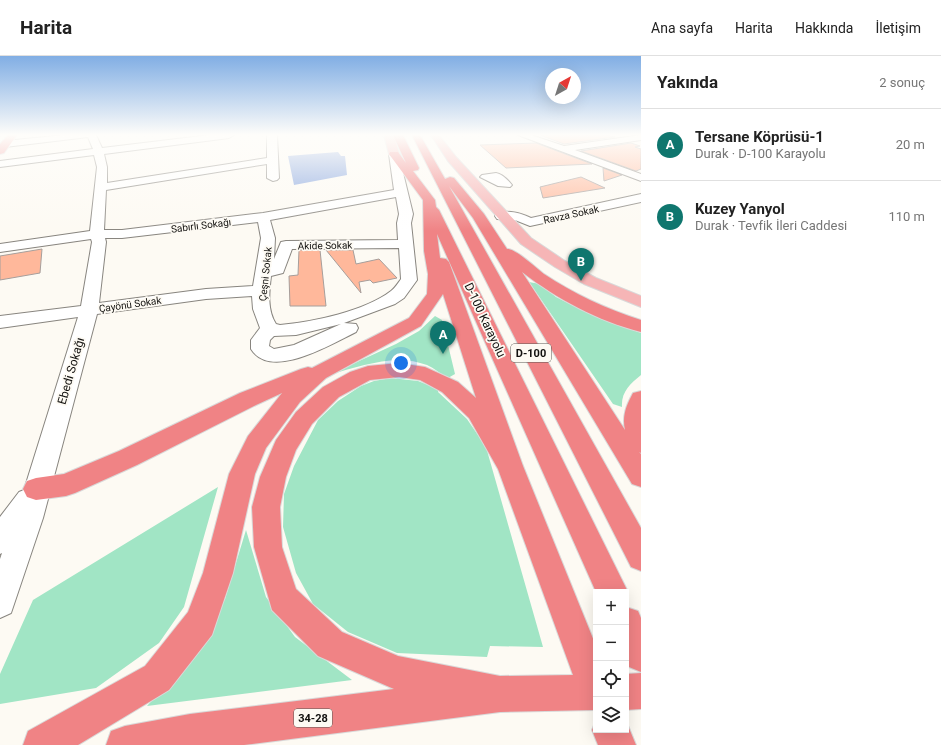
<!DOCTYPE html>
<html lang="tr">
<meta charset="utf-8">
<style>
body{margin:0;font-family:Roboto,sans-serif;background:#f6f6f6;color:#222}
.controls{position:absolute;right:12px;bottom:12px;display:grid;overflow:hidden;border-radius:0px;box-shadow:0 4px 16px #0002}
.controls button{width:36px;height:36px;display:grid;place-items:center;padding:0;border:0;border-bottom:1px solid #e0e0e0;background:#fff;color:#222;font:20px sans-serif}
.compass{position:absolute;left:545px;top:12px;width:36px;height:36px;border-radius:50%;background:#fff;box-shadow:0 4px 16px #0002;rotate:39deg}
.you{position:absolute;left:401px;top:307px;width:14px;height:14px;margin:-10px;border:3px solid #fff;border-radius:50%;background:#1a73e8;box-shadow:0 0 0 6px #1a73e833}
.badge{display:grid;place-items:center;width:26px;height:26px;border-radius:50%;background:#0f766e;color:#fff;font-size:13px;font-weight:700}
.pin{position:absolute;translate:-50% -33px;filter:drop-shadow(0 1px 2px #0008)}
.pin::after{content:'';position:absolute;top:21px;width:14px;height:12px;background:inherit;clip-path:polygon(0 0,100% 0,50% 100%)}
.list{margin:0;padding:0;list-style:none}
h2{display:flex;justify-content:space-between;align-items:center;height:52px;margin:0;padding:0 16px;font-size:17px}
h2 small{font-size:13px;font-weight:400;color:#767676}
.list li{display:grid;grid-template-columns:26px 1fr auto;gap:12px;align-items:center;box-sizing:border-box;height:72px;padding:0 16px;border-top:1px solid #e0e0e0}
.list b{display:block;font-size:15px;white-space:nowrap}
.list p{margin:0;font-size:13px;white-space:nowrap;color:#767676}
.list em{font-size:13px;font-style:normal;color:#767676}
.icon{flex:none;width:22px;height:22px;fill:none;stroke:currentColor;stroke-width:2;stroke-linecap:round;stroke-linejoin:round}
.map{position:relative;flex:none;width:641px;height:689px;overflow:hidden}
header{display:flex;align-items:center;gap:24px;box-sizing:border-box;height:56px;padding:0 20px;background:#fff;border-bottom:1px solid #e0e0e0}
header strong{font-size:19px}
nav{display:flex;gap:22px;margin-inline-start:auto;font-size:14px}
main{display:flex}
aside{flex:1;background:#fff}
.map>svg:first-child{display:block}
.green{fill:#a1e5c5}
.water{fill:#86a4de}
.building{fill:#ffb89b;stroke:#a69e9b}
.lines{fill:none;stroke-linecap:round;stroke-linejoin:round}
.minor-casing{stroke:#88857f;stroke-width:2}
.major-casing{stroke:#d9d9d9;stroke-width:2}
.highway-casing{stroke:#d9d9d9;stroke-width:2}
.minor{fill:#fff;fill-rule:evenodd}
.major{fill:#f6b5b6;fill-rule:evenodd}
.highway{fill:#f08385;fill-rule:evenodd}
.labels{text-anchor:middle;stroke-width:3.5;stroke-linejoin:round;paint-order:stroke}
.far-street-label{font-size:10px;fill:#12110f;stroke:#fdfaf3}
.shield{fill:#fdfaf3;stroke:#585753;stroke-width:1}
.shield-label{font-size:11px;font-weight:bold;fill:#12110f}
.street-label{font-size:12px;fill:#12110f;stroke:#fdfaf3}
</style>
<header>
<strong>Harita</strong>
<nav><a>Ana sayfa</a><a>Harita</a><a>Hakkında</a><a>İletişim</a></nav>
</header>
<main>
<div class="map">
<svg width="641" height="689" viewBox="0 0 641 689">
<rect width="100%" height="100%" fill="#fdfaf3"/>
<!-- green -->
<path class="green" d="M529 226 540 228 556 241 588 257 641 277V319C630 328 621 336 622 351L613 348Z
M435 260 442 264 455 318 448 322C441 318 434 312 427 309 396 297 361 310 331 318L396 288 419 275Z
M391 322 418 325 438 333V336L467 363 486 391 543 591 490 590 487 601 397 597 348 576 313 548 296 517 283 471 284 438 294 410 318 364 338 345 361 330 374 325Z
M218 431 184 551 159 587 96 632 0 648V618L33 544Z
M246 474 266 541 295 581 352 624 147 650 201 590 225 543Z"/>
<!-- water -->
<path class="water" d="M338 96 341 100H345L347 119 294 129 288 100Z"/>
<!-- building -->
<path class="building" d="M540 79H607L615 81 564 88Z
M536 87 592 108 506 112 480 89Z
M631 87 640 90 635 91 641 93V113L636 115 581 95Z
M603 112 622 119 604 125Z
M581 121 605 132 543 142 540 131Z
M42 193 40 217 0 224V200Z
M299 194H320L326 250H290L289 220 298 219Z
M326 194H353L356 208 379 203 397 222 373 227 370 224 359 226 361 237Z"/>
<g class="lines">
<defs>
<path id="minor" d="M65 79H96L102 92 210 79H234L229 82 104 98 107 111V127L267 102V79H277L279 122 277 124 273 125 267 122V108L106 134 104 174H122L263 157 394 134 389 98 390 96H398L413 158 411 167 417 224 404 242 395 248 344 267 356 268 358 272 356 276C331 288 271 325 251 293V284L260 272 253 253 252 240 206 243 97 258 43 462 11 557 0 562V503L2 497 0 498V461L19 436 24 434 78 261 0 272V260L81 250 92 186 91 183 0 196V188L90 175 97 111 94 99 0 111V105L93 93 88 81 5 91 0 88 5 85ZM396 141 399 158 397 167 398 184 286 185 281 186 274 203 275 182 270 164ZM258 166 261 182 253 230 206 233 99 247 106 186 105 182H122ZM399 192 401 223C398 227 395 232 391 235 365 255 313 266 280 269L276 268C267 254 269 236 271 220L283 217 292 193ZM341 268 294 289 274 293 269 290 270 284 274 280 296 279Z
M518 79H531L564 90 641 79V84L575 94 641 118V125Z
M496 117C502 118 508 124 512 129L510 131 498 130 480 121 482 119Z
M641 138V146L530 170 515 164 497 163 495 160 497 157C510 154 520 157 531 162Z"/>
<path id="major" d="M384 79H394L399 98 398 100H390L389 98Z
M431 79H439L456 101 531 182 565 205 596 222 641 240V251L584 228 555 211 521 188 448 105Z"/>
<path id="highway" d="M8 79H17L4 97 0 98V88Z
M393 79H403L419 112 418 114 413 115 435 144 436 151 439 154 628 536 626 540V536H596L437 178 440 202 446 203 449 206 523 410 596 590V654L500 656 244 689H106L111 675 125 670 190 658 394 633 318 600 272 554 254 491 252 451 260 421 276 384 296 356 323 331 350 316 368 310 399 307 425 311 458 326 476 342 443 238 421 270 326 322 300 346 266 392 255 418 233 517 216 567 212 579 169 634 78 689H23L28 675 145 610 188 556 203 517 229 418 248 380 282 337 256 349 137 409 75 437 66 440 36 444 27 441 23 433 27 425 36 422 64 418 119 395 240 337 301 313 308 311 312 312 409 262 427 238 428 218 424 195 423 144 389 98 390 96H398L406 107ZM399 321 420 324 442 336 469 362 498 413 573 619 500 620 398 600 342 576 296 533 282 491 280 451 286 421 296 394 312 368 339 341 370 324Z
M412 79H420L445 123 450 121 454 122 484 158 507 193C515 192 536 212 544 218 574 238 607 253 641 264V276C598 265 557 243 522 216L625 374C622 360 626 350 633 337L641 335V397L639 396 641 398V431L632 428 473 162 449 130 641 472V515L631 511Z
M626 551 638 555 641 562V616L629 611 626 604Z
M641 617V653L626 654V618Z
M596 665V674H626V665L636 689H598L592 674Z"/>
</defs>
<!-- minor casing -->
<use href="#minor" class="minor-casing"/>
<!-- major casing -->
<use href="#major" class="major-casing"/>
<!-- highway casing -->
<use href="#highway" class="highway-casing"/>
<!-- minor -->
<use href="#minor" class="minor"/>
<!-- major -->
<use href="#major" class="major"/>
<!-- highway -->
<use href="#highway" class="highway"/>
</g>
<!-- sky -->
<linearGradient id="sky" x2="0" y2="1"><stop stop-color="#81aee4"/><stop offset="0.45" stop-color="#fefdfa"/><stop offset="1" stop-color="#fefdfa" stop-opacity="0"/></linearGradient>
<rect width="641" height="175" fill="url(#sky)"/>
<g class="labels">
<!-- far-street labels -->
<g class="far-street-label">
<text transform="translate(571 158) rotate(-12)" y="4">Ravza Sokak</text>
<text transform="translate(201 169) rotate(-7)" y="4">Sabırlı Sokağı</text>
<text transform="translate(325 189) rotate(-1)" y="4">Akide Sokak</text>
<text transform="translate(265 218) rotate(-84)" y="4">Çeşni Sokak</text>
<text transform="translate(130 248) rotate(-8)" y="4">Çayönü Sokak</text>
</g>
<!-- shield labels -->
<g class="shield">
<rect x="511" y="288" width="40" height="18" rx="3"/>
<rect x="294" y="653" width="38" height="18" rx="3"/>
</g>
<g class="shield-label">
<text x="531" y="301">D-100</text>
<text x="313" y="666">34-28</text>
</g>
<!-- street labels -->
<g class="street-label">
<text transform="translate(485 264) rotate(65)" y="4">D-100 Karayolu</text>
<text transform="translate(71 315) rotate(-74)" y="4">Ebedi Sokağı</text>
</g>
</g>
</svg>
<div class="controls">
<button>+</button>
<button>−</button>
<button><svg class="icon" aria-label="locate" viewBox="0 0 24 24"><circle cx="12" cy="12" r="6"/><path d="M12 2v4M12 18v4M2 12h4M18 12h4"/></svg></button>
<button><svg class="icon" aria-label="layers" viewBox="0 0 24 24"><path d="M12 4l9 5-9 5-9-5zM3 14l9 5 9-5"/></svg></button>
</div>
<svg class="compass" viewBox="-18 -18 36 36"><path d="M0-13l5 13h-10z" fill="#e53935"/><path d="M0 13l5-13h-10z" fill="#767676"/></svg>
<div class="you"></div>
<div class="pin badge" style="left:443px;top:298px">A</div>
<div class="pin badge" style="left:581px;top:225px">B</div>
</div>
<aside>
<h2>Yakında<small>2 sonuç</small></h2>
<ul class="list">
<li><span class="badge">A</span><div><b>Tersane Köprüsü-1</b><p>Durak · D-100 Karayolu</p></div><em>20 m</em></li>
<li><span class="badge">B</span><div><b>Kuzey Yanyol</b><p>Durak · Tevfik İleri Caddesi</p></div><em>110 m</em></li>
</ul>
</aside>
</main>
